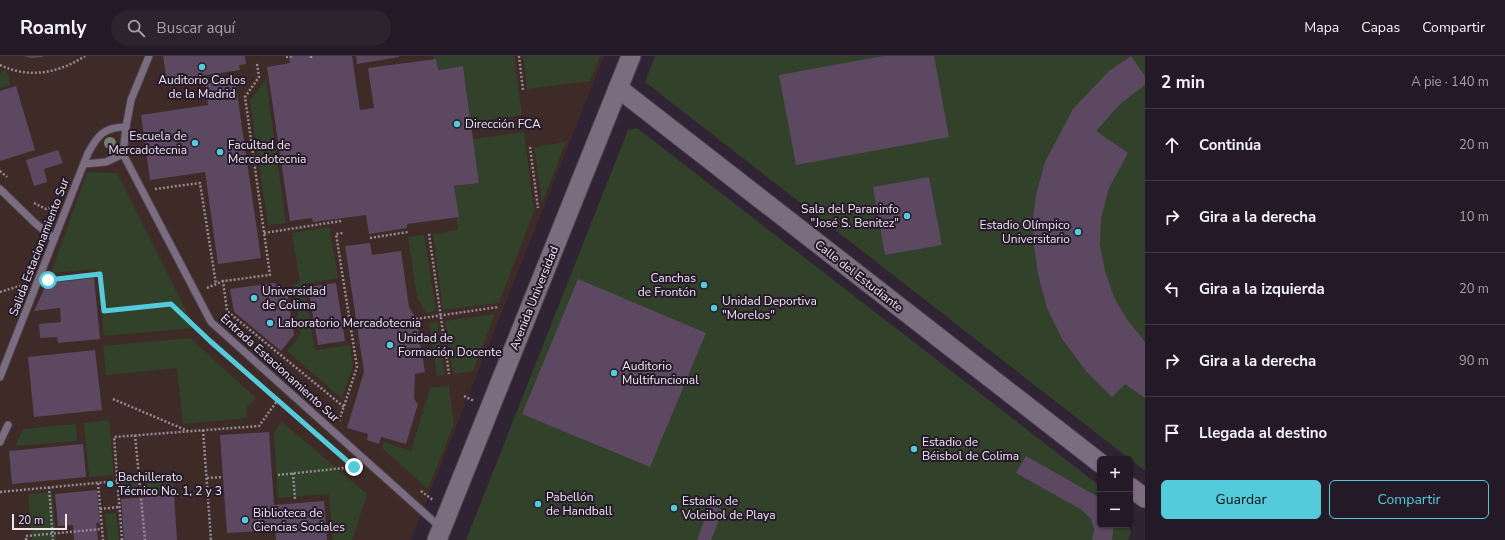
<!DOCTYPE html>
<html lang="es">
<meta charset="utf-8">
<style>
:root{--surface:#241a27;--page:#2c232f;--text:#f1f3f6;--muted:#a3a1a7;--line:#413844;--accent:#53cbdb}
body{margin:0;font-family:"Nunito Sans",sans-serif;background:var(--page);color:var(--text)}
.controls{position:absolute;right:12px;bottom:12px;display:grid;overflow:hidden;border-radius:6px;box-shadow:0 1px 3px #0004}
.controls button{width:36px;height:36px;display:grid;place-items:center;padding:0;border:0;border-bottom:1px solid var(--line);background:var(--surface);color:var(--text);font:20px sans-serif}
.scale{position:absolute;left:12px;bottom:10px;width:55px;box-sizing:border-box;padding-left:4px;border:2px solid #eee5f0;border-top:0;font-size:11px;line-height:14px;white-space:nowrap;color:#eee5f0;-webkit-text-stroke:3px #261a2a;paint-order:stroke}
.stop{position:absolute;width:12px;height:12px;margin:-9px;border:3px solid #53cbdb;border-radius:50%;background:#fff}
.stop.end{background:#53cbdb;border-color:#fff;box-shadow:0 1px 4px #0008}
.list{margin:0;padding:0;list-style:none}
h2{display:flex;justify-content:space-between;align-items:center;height:52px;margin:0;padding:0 16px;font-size:17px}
h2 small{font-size:13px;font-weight:400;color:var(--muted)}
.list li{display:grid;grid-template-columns:26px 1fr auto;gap:12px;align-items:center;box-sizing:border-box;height:72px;padding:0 16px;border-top:1px solid var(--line)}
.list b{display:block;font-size:15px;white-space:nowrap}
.list em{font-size:13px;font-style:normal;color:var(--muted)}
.actions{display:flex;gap:8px;padding:12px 16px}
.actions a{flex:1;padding:9px 0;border:1px solid var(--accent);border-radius:6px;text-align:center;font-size:14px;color:var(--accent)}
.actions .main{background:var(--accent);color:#111}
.icon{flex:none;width:22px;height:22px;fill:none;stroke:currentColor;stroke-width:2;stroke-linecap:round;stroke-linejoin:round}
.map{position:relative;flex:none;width:1145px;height:484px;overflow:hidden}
header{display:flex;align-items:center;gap:24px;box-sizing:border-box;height:56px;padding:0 20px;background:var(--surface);border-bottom:1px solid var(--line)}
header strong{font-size:19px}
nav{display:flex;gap:22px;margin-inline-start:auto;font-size:14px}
.search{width:280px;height:36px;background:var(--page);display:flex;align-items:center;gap:10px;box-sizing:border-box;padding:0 14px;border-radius:22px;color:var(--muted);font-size:15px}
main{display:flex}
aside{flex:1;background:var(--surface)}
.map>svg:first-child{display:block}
</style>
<header>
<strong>Roamly</strong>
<div class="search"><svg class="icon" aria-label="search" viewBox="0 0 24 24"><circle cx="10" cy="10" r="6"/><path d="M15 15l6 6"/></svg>Buscar aquí</div>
<nav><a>Mapa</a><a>Capas</a><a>Compartir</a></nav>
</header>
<main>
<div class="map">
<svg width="1145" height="484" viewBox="0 0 1145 484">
<rect width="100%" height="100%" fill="#302334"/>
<path fill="#3e2b27" d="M0,0H604L411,484H0Z"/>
<g fill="#31412a">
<path d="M433,0H514L522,59L471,66L463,10L435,14Z"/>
<path d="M523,0H600L590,25L527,33Z"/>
<path d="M655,0H1145V415L645,26Z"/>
<path d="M6,13L11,29L0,32V18Z"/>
<path d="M266,23L286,167L268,169L250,45Z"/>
<path d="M637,72L1100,430V469H1129L1131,477L1128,484H466L628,74Z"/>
<path d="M524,76L534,155L499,247L443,254L433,178L458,174L452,131L479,127L473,83Z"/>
<path d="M566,86L542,147L534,91Z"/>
<path d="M87,116L117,117L195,272L104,280L97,213L51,217Z"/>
<path d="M329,171L338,222L304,228L315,294L350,289L353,310L342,343L287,295L301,278L293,228L300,227L292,177Z"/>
<path d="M424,179L436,255L426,257L417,241L408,181Z"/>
<path d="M495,258L473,315L453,318L445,265Z"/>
<path d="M437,266L445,319L437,320L429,267Z"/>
<path d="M190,282L256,342L246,352L247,362L183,368L177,312L106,319L103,290Z"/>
<path d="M449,330L454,368L428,433L382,392L384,386L411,395L430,332Z"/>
<path d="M109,364L114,419L89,421L84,367Z"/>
<path d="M282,366L367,438L352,484H333L329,438L278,442L274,377Z"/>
<path d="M76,368L77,385L15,390L23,373Z"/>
<path d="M173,418L174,434L147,436L146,419Z"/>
<path d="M137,419L139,438L121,439L120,421Z"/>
<path d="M52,436L56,484H32L28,438Z"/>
<path d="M116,457L119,484H108L105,458Z"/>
</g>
<g fill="#5c4861">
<path d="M24,0H43V1L31,2Z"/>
<path d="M163,0H245L246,8L239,9L240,14L167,25Z"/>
<path d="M289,0H352L360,54L374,52L368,12L436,3L438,14L463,10L479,127L454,130L459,161L407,168V172L369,178L366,159L313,166L312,162L290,165L267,11L290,7Z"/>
<path d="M356,0H399V1L357,8Z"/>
<path d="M883,0H934L949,81L796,109L779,19Z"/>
<path d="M1131,0L1145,20V29L1121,47L1096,75L1128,97L1109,132L1101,162L1100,189L1105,215L1114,241L1126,262L1145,286V342L1125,328L1112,341L1086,315L1062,283L1047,252L1038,218L1034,189L1033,162L1036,139L1045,106L1073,53L1109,15Z"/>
<path d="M235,23L261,202L218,208L205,116L150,124L141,59L208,49L205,28Z"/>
<path d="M16,30L35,94L0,105V35Z"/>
<path d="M58,94L63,107L44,113L47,126L34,130L26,104Z"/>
<path d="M929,121L942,189L885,199L873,131Z"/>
<path d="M370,187L372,199L401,195L409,251L416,263L425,316L415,318L414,343L418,348L406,388L381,381L379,388L367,384L368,378L347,372L364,316L345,190Z"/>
<path d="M94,222L100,283L58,287L57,281L40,282L39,268L61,266L60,252L34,255L47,227Z"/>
<path d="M578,223L706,277L650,411L522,358Z"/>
<path d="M274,227L287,235L294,279L281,295L234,256L230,233Z"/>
<path d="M336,227L345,285L318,289L308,231Z"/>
<path d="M95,294L102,354L34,361L28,301Z"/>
<path d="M269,376L274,449L324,445L327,484H276L275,474L227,477L220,379Z"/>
<path d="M83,388L86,421L12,428L9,395Z"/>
<path d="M1026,400L1100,442V469H1114L1112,484H1092L1094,474L1091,463L1082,454L1016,417Z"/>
<path d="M97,434L100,467H96L98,484H74L73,469L58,470L55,438Z"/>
<path d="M174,439L177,484H124L121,443Z"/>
<path d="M710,449L723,454L711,484H697Z"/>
</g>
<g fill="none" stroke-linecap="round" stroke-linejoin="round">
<defs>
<g id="service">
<path d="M149,0L131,44L126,71L123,98L211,266L440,471"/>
<path d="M84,108L106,106L123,98"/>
<path d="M0,133L35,167L54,183"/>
<path d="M0,321L88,97C98,79 104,71 126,71"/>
<path d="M0,386L8,369"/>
</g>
<g id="tertiary">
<path d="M618,32L1100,407"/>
<path d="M1130,431L1145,442"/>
<path d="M437,484L631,0"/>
</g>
</defs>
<use href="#service" stroke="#4b404f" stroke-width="9"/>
<use href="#tertiary" stroke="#4b404f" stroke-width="21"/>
<g stroke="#958a97" stroke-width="2.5" stroke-dasharray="2 2" stroke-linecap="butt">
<path d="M311,0V4"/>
<path d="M519,0L523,34"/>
<path d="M286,1L294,0"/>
<path d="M257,8L259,21L245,41L270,219L223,225L227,255L344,351"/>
<path d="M0,9C29,23 59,17 85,0"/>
<path d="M530,91L538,152"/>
<path d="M0,115L7,121"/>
<path d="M155,133L200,127L216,228"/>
<path d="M34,147L46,153L52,151"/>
<path d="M264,177L341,165"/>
<path d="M429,178L449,318"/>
<path d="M370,182L408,176"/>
<path d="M51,223L100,218L104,255L171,248L210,285L277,345"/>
<path d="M207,232L223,225"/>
<path d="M0,236L23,229"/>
<path d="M416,263L498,251"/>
<path d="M464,340L474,345"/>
<path d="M113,343L188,375"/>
<path d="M339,365L357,311L336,178L343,177"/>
<path d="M203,374L211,484"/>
<path d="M135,379L145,484"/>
<path d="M293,417L295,443"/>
<path d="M278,419L353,411"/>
<path d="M207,422L223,421"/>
<path d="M98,427L103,484"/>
<path d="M49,431L53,484"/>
<path d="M421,435L433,444"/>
<path d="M0,436L117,425"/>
<path d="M100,453L119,451"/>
<path d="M26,484V480L102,473"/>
<path d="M122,484L114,381L259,370L277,345L292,358"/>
</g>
<use href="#service" stroke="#7c6c80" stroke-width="7"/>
<use href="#tertiary" stroke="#7c6c80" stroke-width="19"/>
</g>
<circle fill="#717f6c" cx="110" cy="87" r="6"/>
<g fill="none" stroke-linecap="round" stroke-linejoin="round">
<path stroke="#53cbdb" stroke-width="5" d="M48,224L100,218L104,255L171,248L210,285L354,411"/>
</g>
<g fill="#53cbdb" stroke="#261a2a" stroke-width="1.5">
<circle cx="202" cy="11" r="4"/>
<circle cx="457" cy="68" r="4"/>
<circle cx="195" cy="87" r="4"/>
<circle cx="220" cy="96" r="4"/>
<circle cx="907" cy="160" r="4"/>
<circle cx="1078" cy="176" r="4"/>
<circle cx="704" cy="229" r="4"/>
<circle cx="254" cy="242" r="4"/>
<circle cx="714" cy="252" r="4"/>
<circle cx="270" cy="267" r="4"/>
<circle cx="390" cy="289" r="4"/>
<circle cx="614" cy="317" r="4"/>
<circle cx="914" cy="393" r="4"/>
<circle cx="110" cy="428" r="4"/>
<circle cx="538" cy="448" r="4"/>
<circle cx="674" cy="452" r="4"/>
<circle cx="245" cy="464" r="4"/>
</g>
<g text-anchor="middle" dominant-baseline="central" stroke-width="4" stroke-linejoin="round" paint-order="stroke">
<g font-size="12" fill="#eee5f0" stroke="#261a2a" text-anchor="start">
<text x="202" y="24" text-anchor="middle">Auditorio Carlos<tspan x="202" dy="14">de la Madrid</tspan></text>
<text x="465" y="68">Dirección FCA</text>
<text x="187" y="80" text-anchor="end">Escuela de<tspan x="187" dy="14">Mercadotecnia</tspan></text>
<text x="228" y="89">Facultad de<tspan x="228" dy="14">Mercadotecnia</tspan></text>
<text x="899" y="153" text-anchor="end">Sala del Paraninfo<tspan x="899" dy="14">"José S. Benitez"</tspan></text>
<text x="1070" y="169" text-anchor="end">Estadio Olímpico<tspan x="1070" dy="14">Universitario</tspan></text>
<text x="696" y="222" text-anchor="end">Canchas<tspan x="696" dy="14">de Frontón</tspan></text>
<text x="262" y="235">Universidad<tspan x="262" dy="14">de Colima</tspan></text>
<text x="722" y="245">Unidad Deportiva<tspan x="722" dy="14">"Morelos"</tspan></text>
<text x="278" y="267">Laboratorio Mercadotecnia</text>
<text x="398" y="282">Unidad de<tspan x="398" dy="14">Formación Docente</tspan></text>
<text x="622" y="310">Auditorio<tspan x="622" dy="14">Multifuncional</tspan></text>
<text x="922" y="386">Estadio de<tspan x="922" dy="14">Béisbol de Colima</tspan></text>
<text x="118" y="421">Bachillerato<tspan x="118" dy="14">Técnico No. 1, 2 y 3</tspan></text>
<text x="546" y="441">Pabellón<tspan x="546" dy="14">de Handball</tspan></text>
<text x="682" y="445">Estadio de<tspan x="682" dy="14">Voleibol de Playa</tspan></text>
<text x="253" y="457">Biblioteca de<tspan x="253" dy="14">Ciencias Sociales</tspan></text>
</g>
<g font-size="12" fill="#eee5f0" stroke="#261a2a">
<text transform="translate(39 191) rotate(-69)">Salida Estacionamiento Sur</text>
<text transform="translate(859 220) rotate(38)">Calle del Estudiante</text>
<text transform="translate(534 242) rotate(-68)">Avenida Universidad</text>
<text transform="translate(280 312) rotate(42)">Entrada Estacionamiento Sur</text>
</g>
</g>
</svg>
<div class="controls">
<button>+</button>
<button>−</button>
</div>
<div class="scale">20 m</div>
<div class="stop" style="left:48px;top:224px"></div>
<div class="stop end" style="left:354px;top:411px"></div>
</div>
<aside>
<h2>2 min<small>A pie · 140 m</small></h2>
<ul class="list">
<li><svg class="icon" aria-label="ahead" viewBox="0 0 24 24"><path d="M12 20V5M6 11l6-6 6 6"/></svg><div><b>Continúa</b></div><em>20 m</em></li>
<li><svg class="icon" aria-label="right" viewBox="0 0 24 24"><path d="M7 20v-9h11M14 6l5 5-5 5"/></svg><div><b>Gira a la derecha</b></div><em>10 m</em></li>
<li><svg class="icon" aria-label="left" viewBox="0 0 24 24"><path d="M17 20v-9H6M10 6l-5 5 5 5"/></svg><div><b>Gira a la izquierda</b></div><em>20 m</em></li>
<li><svg class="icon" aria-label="right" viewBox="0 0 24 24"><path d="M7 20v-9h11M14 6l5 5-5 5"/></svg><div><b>Gira a la derecha</b></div><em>90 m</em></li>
<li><svg class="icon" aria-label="arrive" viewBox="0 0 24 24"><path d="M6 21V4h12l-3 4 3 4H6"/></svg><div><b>Llegada al destino</b></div></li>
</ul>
<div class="actions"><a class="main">Guardar</a><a>Compartir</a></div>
</aside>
</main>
